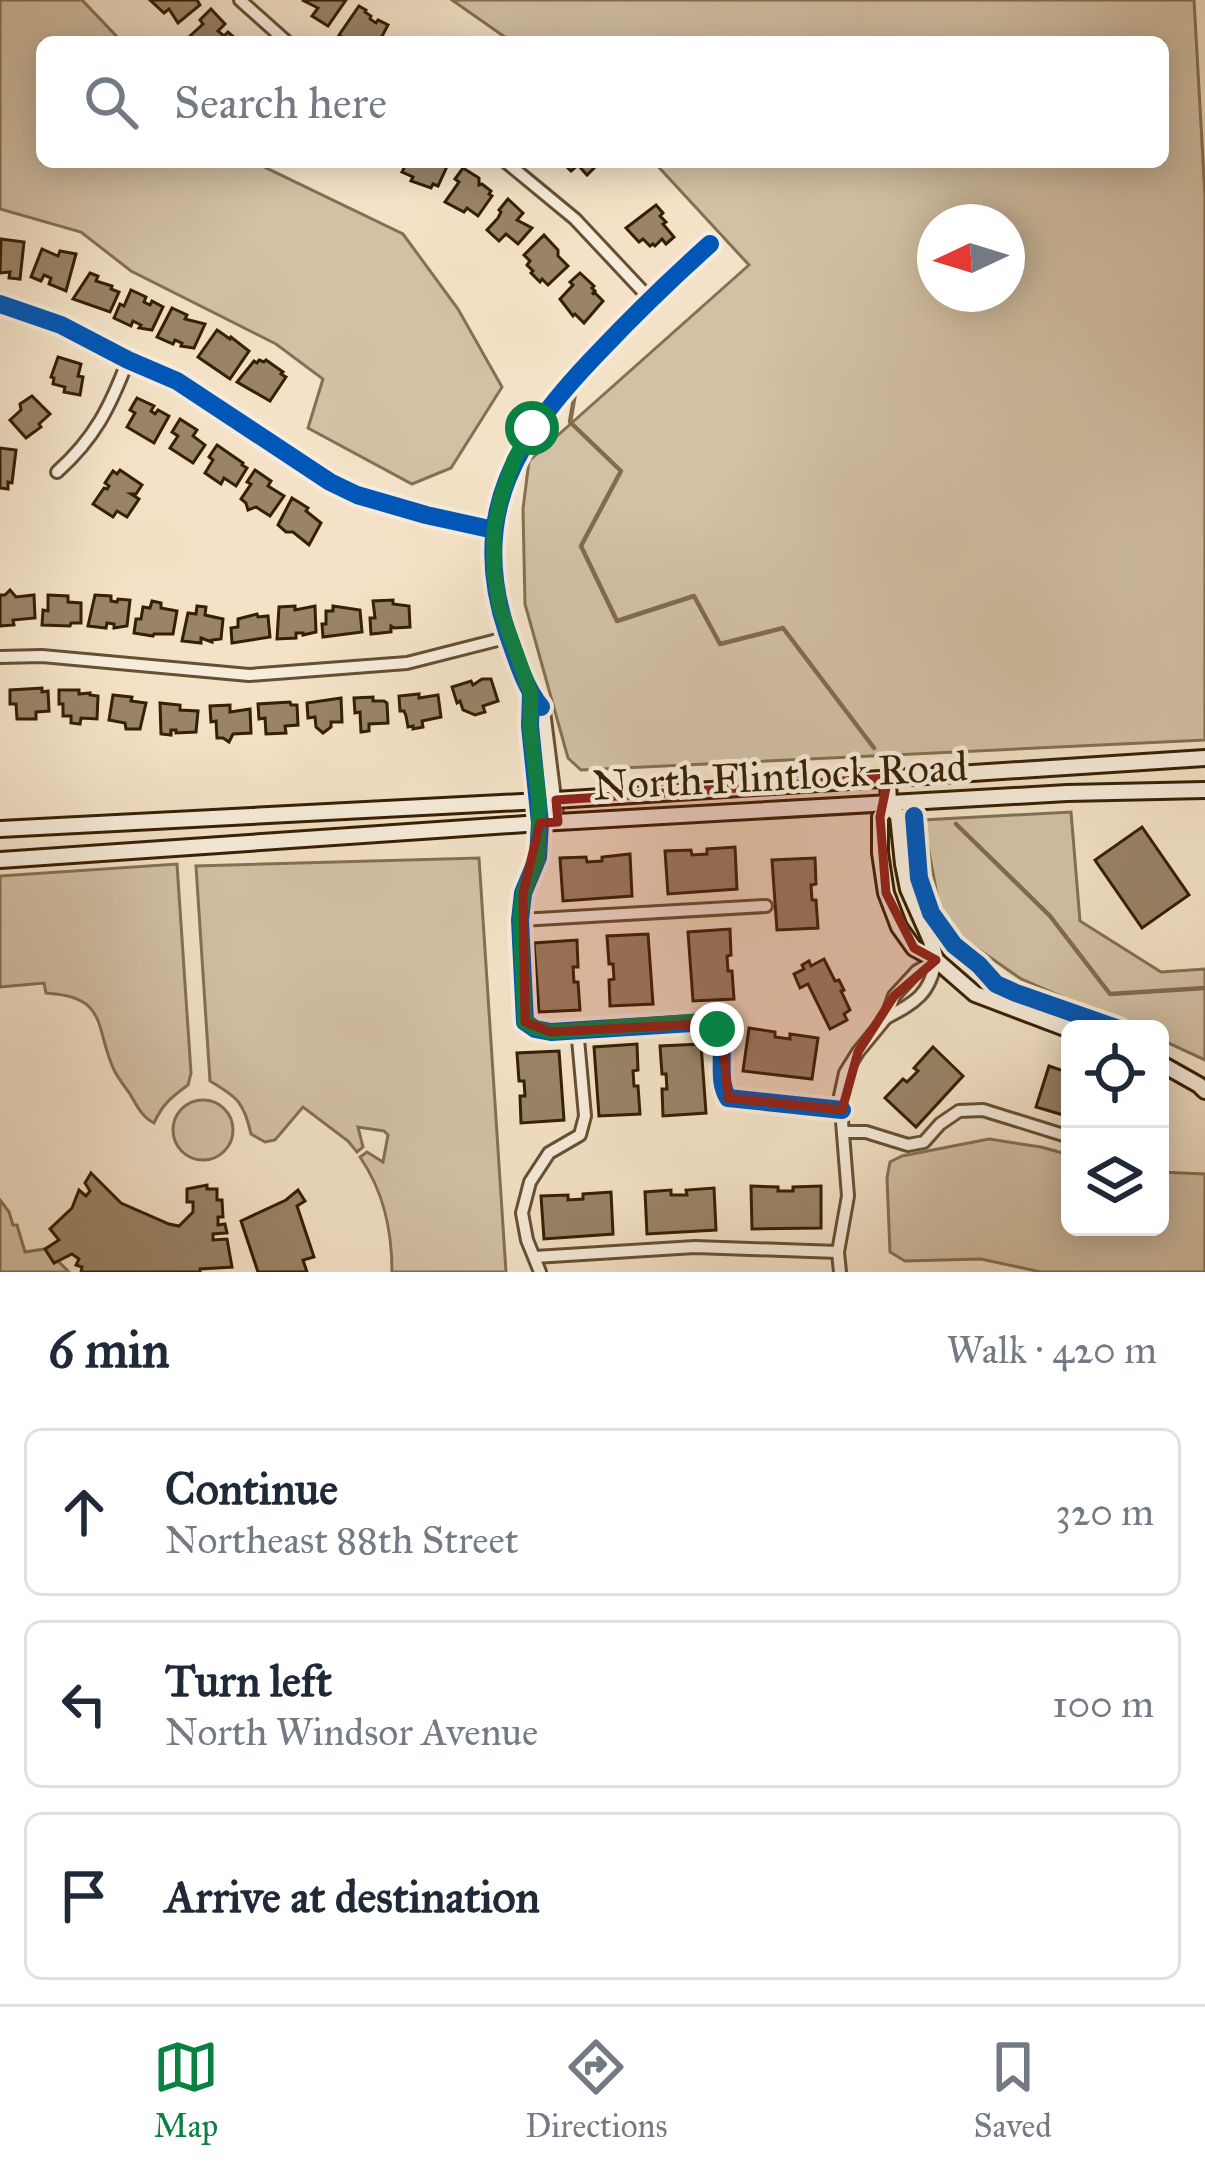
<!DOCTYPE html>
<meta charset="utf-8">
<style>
:root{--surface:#fff;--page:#f2f2f3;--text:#1f2937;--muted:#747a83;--line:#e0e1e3;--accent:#0b8043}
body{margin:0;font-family:"IM FELL Great Primer",serif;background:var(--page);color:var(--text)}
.controls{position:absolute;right:36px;bottom:36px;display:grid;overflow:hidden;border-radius:18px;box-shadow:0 6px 30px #0003}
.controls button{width:108px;height:108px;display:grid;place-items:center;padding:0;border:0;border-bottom:3px solid var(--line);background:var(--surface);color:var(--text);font:60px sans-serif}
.compass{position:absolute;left:917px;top:204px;width:108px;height:108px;border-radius:50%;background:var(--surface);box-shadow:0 6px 30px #0003;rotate:266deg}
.stop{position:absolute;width:36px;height:36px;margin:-27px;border:9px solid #0b8043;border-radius:50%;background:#fff}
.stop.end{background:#0b8043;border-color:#fff;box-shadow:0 3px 12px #0008}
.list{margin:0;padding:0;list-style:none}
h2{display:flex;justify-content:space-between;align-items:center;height:156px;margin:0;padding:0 48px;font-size:51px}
h2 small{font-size:39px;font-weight:400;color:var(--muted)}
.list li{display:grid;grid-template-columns:78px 1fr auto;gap:36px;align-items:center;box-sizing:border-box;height:168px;margin:0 24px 24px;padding:0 24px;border:3px solid var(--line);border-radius:18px}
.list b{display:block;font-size:45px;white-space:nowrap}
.list p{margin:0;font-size:39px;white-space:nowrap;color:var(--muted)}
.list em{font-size:39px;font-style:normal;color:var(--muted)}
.icon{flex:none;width:66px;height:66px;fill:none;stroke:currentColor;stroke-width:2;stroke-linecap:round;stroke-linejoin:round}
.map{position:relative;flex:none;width:1205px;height:1272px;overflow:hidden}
.search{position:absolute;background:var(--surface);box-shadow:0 6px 30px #0003;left:36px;right:36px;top:36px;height:132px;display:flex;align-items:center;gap:30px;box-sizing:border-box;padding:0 42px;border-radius:18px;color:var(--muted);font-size:45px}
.sheet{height:732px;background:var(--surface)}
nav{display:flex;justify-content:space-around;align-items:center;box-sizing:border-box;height:168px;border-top:3px solid var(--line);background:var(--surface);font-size:33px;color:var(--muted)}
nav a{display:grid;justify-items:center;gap:6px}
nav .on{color:var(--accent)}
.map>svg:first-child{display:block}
</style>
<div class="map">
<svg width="1205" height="1272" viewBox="0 0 1205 1272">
<rect width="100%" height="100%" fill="#f3e2c7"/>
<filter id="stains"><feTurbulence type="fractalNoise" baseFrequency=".00167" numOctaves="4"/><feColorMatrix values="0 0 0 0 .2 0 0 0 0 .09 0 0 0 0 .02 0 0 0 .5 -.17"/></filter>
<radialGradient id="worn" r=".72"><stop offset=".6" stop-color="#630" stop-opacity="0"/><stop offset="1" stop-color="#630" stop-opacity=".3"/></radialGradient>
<g fill="#d3c1a5" stroke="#857052" stroke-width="3" fill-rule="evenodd">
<path d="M0,0H82L122,42H42V162H254L403,234L458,309L502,387L451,468L412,484L308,428L323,379L276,344L131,271L81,232L0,209Z"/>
<path d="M452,0H1194L1205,196V740L581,770L568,758L525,604L523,509L529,461L749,265L654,162H1163V42H512ZM935,222H1007V294H935Z"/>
<path d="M1071,812L1080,921L1161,972L1205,969V1060L1160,1039V1029H1136L1021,979L955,933L939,905L923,820Z"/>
<path d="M479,858L506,1272H392C392,1230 384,1192 360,1157L367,1152L383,1162L388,1135L384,1131L358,1127L363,1147L357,1152L348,1141L303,1107L275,1140L265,1142L251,1134C244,1102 237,1097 210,1081L196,866Z"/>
<path d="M177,864L191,1073L188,1085C172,1097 163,1103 154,1123C142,1117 137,1106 130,1094C125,1087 118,1078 114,1070C94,1026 109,997 46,993L44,983L0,987V876Z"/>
<circle cx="203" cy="1130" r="30"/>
<path d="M989,1139L1041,1147L1070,1155V1227H1160V1172L1205,1174V1272H1041L981,1259L905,1261L890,1252L887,1178L890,1162L902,1156Z"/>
<path d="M0,1200L9,1212L13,1225H17L25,1252L45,1249L54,1263L58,1261L69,1272H0Z"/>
</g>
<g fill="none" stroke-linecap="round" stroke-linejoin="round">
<g stroke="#816c4f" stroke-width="4.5">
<path d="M575,393L570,422L621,471L581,546L617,621L694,596L720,644L783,628L874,748"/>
<path d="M956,824L1050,916L1110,994L1205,988"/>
</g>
</g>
<g fill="#998467" stroke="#371f00" stroke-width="3">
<path d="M150,0H197L200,5L178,23L169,9L164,13Z"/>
<path d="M302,0H346L328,26L312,16L318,8Z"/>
<path d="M359,6L366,10L365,12L371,16L370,19L376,23L378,20L388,25L379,42H350L339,35Z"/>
<path d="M211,9L225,24L218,31L224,36L228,32L236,39L233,42H196L190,36L203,24L200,20Z"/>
<path d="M407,162H449L438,186L433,184L431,188L411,181L413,177L402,172Z"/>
<path d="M562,162H600L587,175L578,165L571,171Z"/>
<path d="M463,168L479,178V185L482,184L491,191L489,194L492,196L478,216L467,208L464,212L445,202L459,182L455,179Z"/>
<path d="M508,199L523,213L517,220L532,228L518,244L506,234L499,241L487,230L498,218L501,212L499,210Z"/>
<path d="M656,205L663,213L660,216L666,222L663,224L674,237L666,244L662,239L655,246L653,244L650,246L643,239L639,242L626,228Z"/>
<path d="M544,235L558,250V256L568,266L548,285L542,279L540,282L531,273L533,271L527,265L530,261L524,255Z"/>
<path d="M1,239L24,242L20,279L9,278L10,272L0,273Z"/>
<path d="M42,249L58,256L60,251L76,254L66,291L49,284L51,278L44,275L41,281L31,277Z"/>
<path d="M90,273L98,276L96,281L112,286L111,289L119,292L110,312L73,299Z"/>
<path d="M580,273L594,286L592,288L595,291L592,294L595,293L603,301L584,323L575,314L573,316L560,299L573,285L570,282Z"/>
<path d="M131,290L146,297L144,302L150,305L152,301L163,307L152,330L139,328L141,325L133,321L131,326L114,318L120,304L124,306Z"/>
<path d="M172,308L187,315L185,319L205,324L194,348L181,346L182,343L175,340L173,344L157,337Z"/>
<path d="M217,330L230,339L231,337L249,351L230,379L198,357Z"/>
<path d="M58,357L81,364L78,376L83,377L80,395L64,392L65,387L53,384L54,378L51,377Z"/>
<path d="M259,360L264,362L266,360L283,372L281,374L286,377L270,401L237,382L254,361L257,363Z"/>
<path d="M32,396L50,414L39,424L41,427L26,438L10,420L21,410L20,404Z"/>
<path d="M137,398L154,406L151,411L155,414L158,410L169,416L154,443L127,427L135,413L130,410Z"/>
<path d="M180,419L197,430L193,436L205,445L193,463L170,448L178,436L172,432Z"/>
<path d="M217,445L243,463L242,465L247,468L236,486L224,478L221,484L205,473L213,460L209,457Z"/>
<path d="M0,448L16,450L12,483L8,482V489L0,488Z"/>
<path d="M120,470L142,485L136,494H131L139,499L127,517L117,511L113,517L93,504L104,488L107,489L109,486L105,483L113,471L117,474Z"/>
<path d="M255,470L271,481L268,486L284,496L270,516L256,507L248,510L246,503L241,499L251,484L247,482Z"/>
<path d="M292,498L308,508L306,511L321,523L309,545L293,532H286L278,525Z"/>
<path d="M10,590L16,597L34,595L35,618L13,620L14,625L0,626V595H5Z"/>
<path d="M48,595L68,596V602L81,603V623H71L70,626L42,625L43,610L48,611Z"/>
<path d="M95,595L111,596V601L117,602L118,599L130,600L127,626L114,628V624L107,623L106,628L88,626Z"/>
<path d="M393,600V604L409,606L410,627L394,628L391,626V632L371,634L370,618H375L373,601Z"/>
<path d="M152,601L161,603V608L177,611L173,634H154L153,636L134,633L136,619H141L143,607L150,608Z"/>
<path d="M197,606L206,607L205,615L223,619L221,639L212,640V642L201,638V643L182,641L188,613L196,614Z"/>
<path d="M295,606V610L315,606L316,632L303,635V633H296V638L277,639L279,607Z"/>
<path d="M333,606L360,610L362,632L323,637L322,624H326V611H333Z"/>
<path d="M257,614L258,617L268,616L270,637L232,643L231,628L238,627V619Z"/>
<path d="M482,679H491L498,701L483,706L485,712L475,715L463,710L460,701L457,703L452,687L471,681L473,685Z"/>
<path d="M42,688V692L48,691L49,711L36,712V719H17L16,704H10V690Z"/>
<path d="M59,690H79V694L90,693V695L98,696L97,719L81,718L80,724L71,723V716H63V704H59Z"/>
<path d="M419,694V698L438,695L441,717L422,721L423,727L413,729V726L408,727L406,716L404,711H400L399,696Z"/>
<path d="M113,695L132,697L131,701L146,703L140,729H126L125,723L109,720Z"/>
<path d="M373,697V701H384L387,703L388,723L369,724V731L361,732L360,712L355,713L354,698Z"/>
<path d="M341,698L342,722H331V727L323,733L316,727L315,717L308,718L307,703Z"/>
<path d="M290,702L291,705H297L298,725L285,726L286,733L266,734L265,718L259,719L258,704Z"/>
<path d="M160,703L180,705V710L198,711L196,732L176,733V730H171V735L161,734Z"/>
<path d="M230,705V712L250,709L251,733L233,734L229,742L223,738H217L216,721L211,722L210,706Z"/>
<path d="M1142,827L1189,895L1142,928L1095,860Z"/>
<path d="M735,847L737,889L668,894L665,851L691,850L692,855L707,854V849Z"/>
<path d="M630,854L632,896L563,901L560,858L586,857L587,862L602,861V857Z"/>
<path d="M815,858L816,884L811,885L812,900H816L818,928L777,930L772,860Z"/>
<path d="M730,929L731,955L727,956L728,971H732L734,999L693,1001L688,932Z"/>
<path d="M648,934L653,1004L610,1006L609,980L614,979L613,964H609L607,936Z"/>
<path d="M577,940L578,967H573L574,982H578L580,1010L539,1012L534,943Z"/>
<path d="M824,959L835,981L839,980L844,990L841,991L850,1010L844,1014L847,1020L830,1029L808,984L800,988L794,974L804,969L802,965L809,961L811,966Z"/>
<path d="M749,1028L775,1032V1037L790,1039V1034L818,1038L812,1079L743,1071Z"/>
<path d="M637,1044L638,1070L633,1071L634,1086H638L640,1114L599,1116L594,1047Z"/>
<path d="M701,1044L706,1113L663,1116L662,1089H667L666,1074H662L660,1046Z"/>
<path d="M933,1047L963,1076L916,1127L885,1098L903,1079L907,1082L918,1071L914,1068Z"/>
<path d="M559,1051L564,1120L521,1123L520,1096H525L524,1081H519L517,1053Z"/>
<path d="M1049,1066L1070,1073V1117L1036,1107Z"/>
<path d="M91,1173L121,1203L169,1224L179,1226L193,1212V1202H187V1189L207,1185V1189H217V1200H222L223,1217H218V1225L225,1224L227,1233L213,1234V1240L227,1239L232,1267L200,1269V1272H81L82,1267L76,1265L79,1259L72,1254L54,1263L45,1249L59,1240L50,1229L72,1208L79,1190L86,1196L90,1191L85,1183Z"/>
<path d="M751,1186L778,1187V1191H793V1187L821,1186V1228L752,1229Z"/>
<path d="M714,1188L716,1230L647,1234L645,1192L671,1190V1195H687L686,1190Z"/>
<path d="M298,1190L305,1201L297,1206L314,1257L303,1260L307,1272H258L241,1221L286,1200Z"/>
<path d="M611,1192L613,1234L544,1239L541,1196L568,1195V1200L583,1199V1194Z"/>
</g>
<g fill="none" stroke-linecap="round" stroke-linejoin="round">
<defs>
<g id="street">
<path d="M240,0L287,42"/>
<path d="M506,162L575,219L650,299"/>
<path d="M0,304L61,325L128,360L177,381L330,482L357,495L426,515L494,530"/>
<path d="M57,472C95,438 110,407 128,360"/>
<path d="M0,657L42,656L249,675L407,663L509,637"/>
<path d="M531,695L530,726L540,823L538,857L523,893L520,920L525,1022L535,1029L551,1032L708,1022C733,1040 713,1074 728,1098L842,1110"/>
<path d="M558,822L544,711L531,695L499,608L494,571V530L501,497L514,460L532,428L557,396L650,299L710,244"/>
<path d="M520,920L766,906"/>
<path d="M886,1018C916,1002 930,994 936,960"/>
<path d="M844,1132H866L908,1145L924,1142L940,1124L959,1111L983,1110L1070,1137"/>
<path d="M535,1257L695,1247L838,1252"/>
<path d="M540,1272L527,1240L522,1213L530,1182L549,1153L580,1135L585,1116L577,1028"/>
<path d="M840,1272L838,1252L848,1196L840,1096L845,1073L858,1052L886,1018L894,996L917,971L936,960"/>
</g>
<g id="secondary">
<path d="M888,778L889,805L898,816L903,864L908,889L931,941L936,960"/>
<path d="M889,805L880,817V853L886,893L899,927L914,948L936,960L975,994L1070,1030"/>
<path d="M0,829L540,801L1205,758"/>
<path d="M0,860L540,823L1067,793L1205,790"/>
<path d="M1160,1063L1199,1085L1205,1091"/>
</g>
</defs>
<use href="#street" stroke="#665032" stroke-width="16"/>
<use href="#secondary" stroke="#371f00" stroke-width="20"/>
<use href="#street" stroke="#f7ecdb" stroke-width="10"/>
<use href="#secondary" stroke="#f7ecdb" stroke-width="14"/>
<defs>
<g id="cycleway">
<path d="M0,304L61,325L128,360L177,381L330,482L357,495L426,515L494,530"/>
<path d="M531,695L530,726L540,823L538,857L523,893L520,920L525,1022L535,1029L551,1032L708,1022C733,1040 713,1074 728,1098L842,1110"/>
<path d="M541,707C524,686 516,657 507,632C467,513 518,436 598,353C634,315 671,279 710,244"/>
<path d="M914,816L919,878L931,913L954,945L979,965L996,984L1016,993L1119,1029"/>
</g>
</defs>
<use href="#cycleway" stroke="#f7ecdb" stroke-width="26"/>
<use href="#cycleway" stroke="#0057b8" stroke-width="18"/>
</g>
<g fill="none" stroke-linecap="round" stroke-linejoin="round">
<path stroke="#0b8043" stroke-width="15" d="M532,428L514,460L501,497L494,530V571L500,608L531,694L530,726L539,801L538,857L523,893L520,920L525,1022L535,1028L551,1032L696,1021L708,1022L717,1029"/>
</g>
<path fill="#8f2418" fill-opacity="0.2" stroke="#8f2418" stroke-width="9" stroke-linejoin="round" d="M888,778L880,817L886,893L914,948L936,960L894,996L858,1052L842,1110L728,1098L721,1023L551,1032L525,1022L523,893L540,823L558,822L556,800Z"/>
<g text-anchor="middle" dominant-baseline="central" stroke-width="9" stroke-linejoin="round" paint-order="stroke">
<g font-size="42" fill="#371f00" stroke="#f7ecdb">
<text transform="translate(780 776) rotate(-3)">North Flintlock Road</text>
</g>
</g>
<rect width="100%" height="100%" filter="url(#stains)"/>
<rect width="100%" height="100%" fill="url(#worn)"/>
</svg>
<div class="controls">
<button><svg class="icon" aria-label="locate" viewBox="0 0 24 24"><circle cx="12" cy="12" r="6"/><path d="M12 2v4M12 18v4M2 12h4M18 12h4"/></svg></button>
<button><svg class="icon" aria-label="layers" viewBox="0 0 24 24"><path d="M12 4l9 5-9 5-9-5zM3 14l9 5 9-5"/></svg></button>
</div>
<svg class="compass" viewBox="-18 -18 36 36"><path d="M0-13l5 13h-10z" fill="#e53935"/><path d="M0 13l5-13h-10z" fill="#747a83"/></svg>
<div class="stop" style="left:532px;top:428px"></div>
<div class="stop end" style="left:717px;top:1029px"></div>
<div class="search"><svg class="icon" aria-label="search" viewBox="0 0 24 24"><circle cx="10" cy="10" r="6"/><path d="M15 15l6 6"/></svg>Search here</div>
</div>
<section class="sheet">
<h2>6 min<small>Walk · 420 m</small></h2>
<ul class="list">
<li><svg class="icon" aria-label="ahead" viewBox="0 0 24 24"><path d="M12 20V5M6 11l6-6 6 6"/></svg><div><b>Continue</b><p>Northeast 88th Street</p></div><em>320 m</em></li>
<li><svg class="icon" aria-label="left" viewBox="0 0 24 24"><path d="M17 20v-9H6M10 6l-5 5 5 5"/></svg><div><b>Turn left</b><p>North Windsor Avenue</p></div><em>100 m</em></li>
<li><svg class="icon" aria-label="arrive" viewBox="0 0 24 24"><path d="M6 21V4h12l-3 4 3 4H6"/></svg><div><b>Arrive at destination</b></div></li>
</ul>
</section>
<nav>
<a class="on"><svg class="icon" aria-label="map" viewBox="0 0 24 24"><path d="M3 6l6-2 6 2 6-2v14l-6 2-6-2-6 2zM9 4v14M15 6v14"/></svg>Map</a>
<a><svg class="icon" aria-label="directions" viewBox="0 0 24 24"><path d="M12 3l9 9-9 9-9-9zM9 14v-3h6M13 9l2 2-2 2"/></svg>Directions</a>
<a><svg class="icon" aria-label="saved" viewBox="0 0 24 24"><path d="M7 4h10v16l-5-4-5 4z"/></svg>Saved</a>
</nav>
